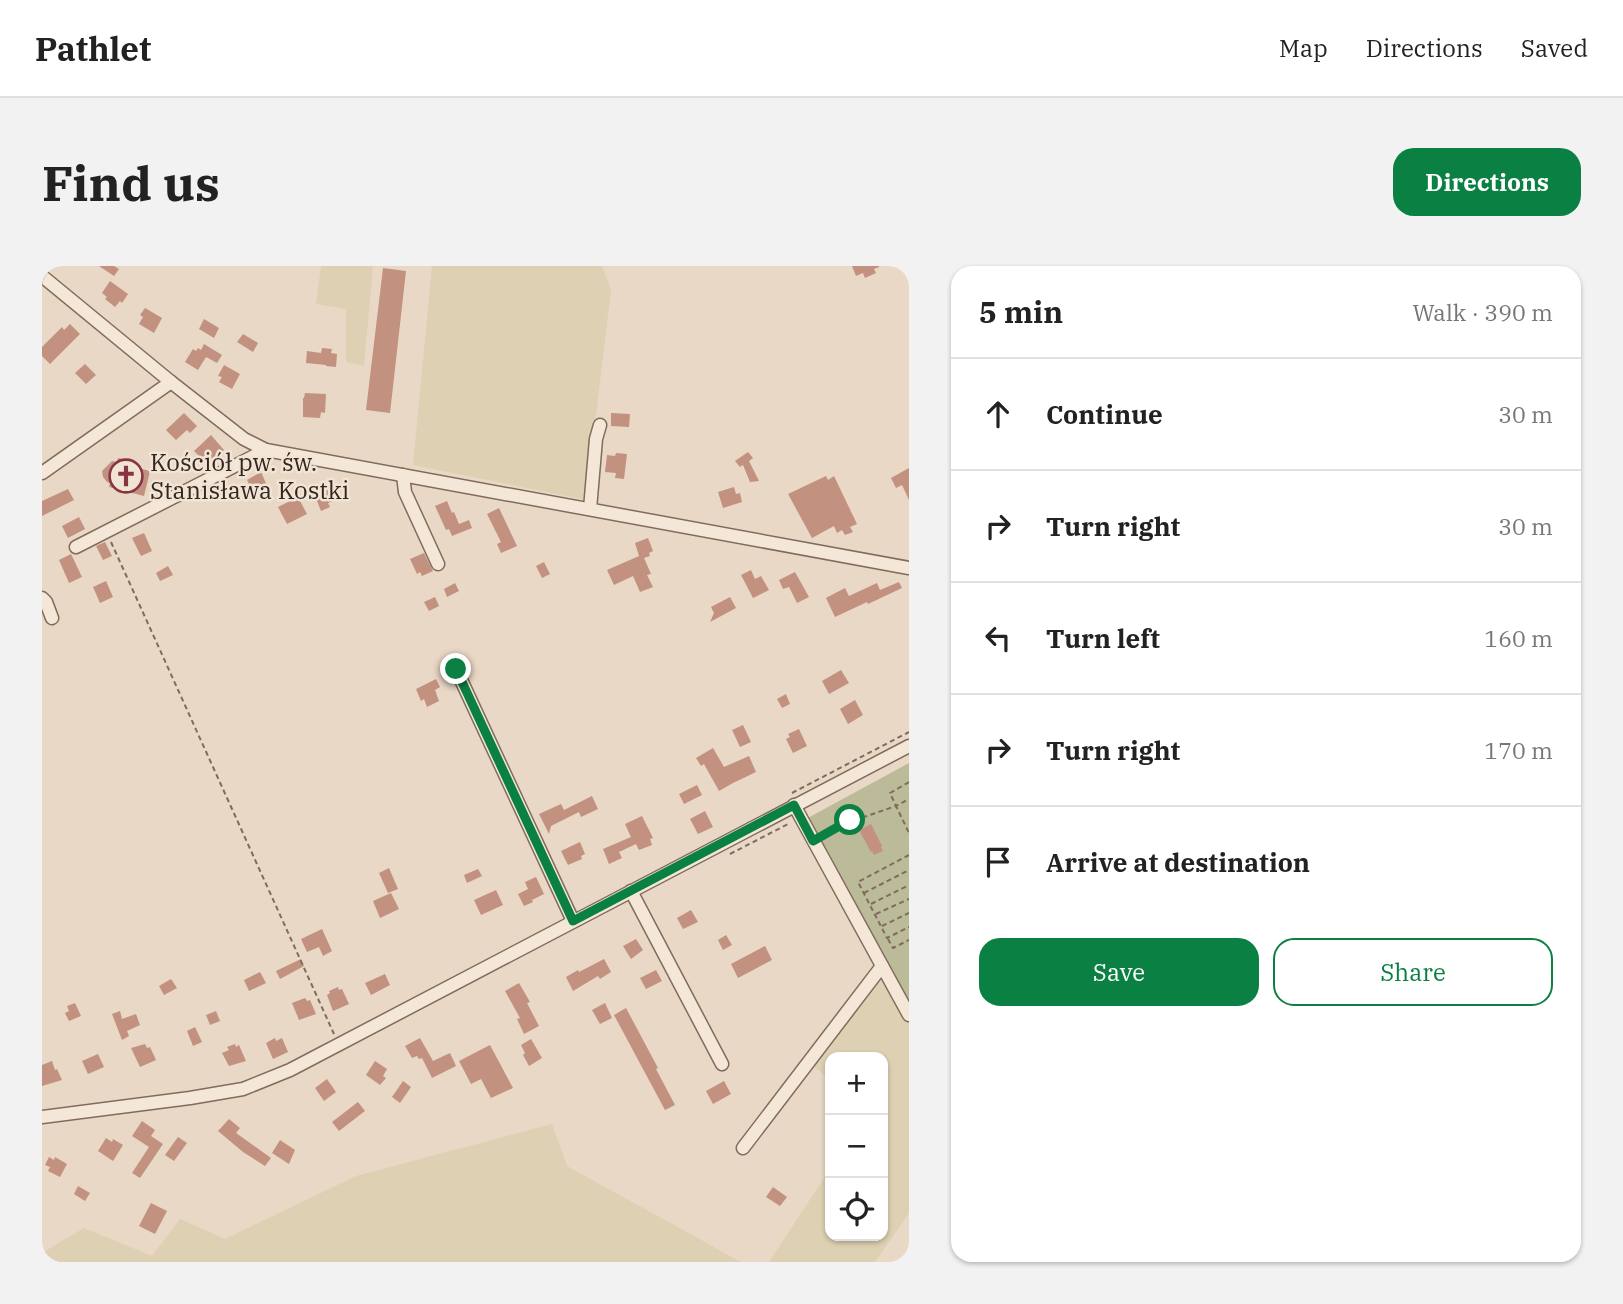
<!DOCTYPE html>
<meta charset="utf-8">
<style>
:root{--surface:#fff;--page:#f2f2f2;--text:#222;--muted:#767676;--line:#e0e0e0;--accent:#0b8043}
body{margin:0;font-family:"IBM Plex Serif",serif;background:var(--page);color:var(--text)}
.controls{position:absolute;right:21px;bottom:21px;display:grid;overflow:hidden;border-radius:14px;box-shadow:0 2px 5px #0004}
.controls button{width:63px;height:63px;display:grid;place-items:center;padding:0;border:0;border-bottom:2px solid var(--line);background:var(--surface);color:var(--text);font:35px sans-serif}
.stop{position:absolute;width:21px;height:21px;margin:-16px;border:5px solid #0b8043;border-radius:50%;background:#fff}
.stop.end{background:#0b8043;border-color:#fff;box-shadow:0 2px 7px #0008}
.list{margin:0;padding:0;list-style:none}
h2{display:flex;justify-content:space-between;align-items:center;height:91px;margin:0;padding:0 28px;font-size:30px}
h2 small{font-size:23px;font-weight:400;color:var(--muted)}
.list li{display:grid;grid-template-columns:46px 1fr auto;gap:21px;align-items:center;box-sizing:border-box;height:112px;padding:0 28px;border-top:2px solid var(--line)}
.list b{display:block;font-size:26px;white-space:nowrap}
.list em{font-size:23px;font-style:normal;color:var(--muted)}
.actions{display:flex;gap:14px;padding:21px 28px}
.actions a{flex:1;padding:16px 0;border:2px solid var(--accent);border-radius:21px;text-align:center;font-size:24px;color:var(--accent)}
.actions .main{background:var(--accent);color:#fff}
.icon{flex:none;width:38px;height:38px;fill:none;stroke:currentColor;stroke-width:2;stroke-linecap:round;stroke-linejoin:round}
.map{position:relative;flex:none;width:867px;height:996px;overflow:hidden;border-radius:21px}
header{display:flex;align-items:center;gap:42px;box-sizing:border-box;height:98px;padding:0 35px;background:var(--surface);border-bottom:2px solid var(--line)}
header strong{font-size:33px}
nav{display:flex;gap:38px;margin-inline-start:auto;font-size:24px}
.intro{display:flex;align-items:center;justify-content:space-between;box-sizing:border-box;height:168px;padding:0 42px}
h1{margin:0;font-size:49px}
.button{padding:18px 32px;border-radius:21px;background:var(--accent);color:#fff;font-size:24px;font-weight:700}
main{display:flex;gap:42px;padding:0 42px}
aside{flex:1;background:var(--surface);border-radius:21px;box-shadow:0 2px 5px #0004}
.map>svg:first-child{display:block}
</style>
<header>
<strong>Pathlet</strong>
<nav><a>Map</a><a>Directions</a><a>Saved</a></nav>
</header>
<div class="intro"><h1>Find us</h1><a class="button">Directions</a></div>
<main>
<div class="map">
<svg width="867" height="996" viewBox="0 0 867 996">
<rect width="100%" height="100%" fill="#e9d8c5"/>
<g fill="#ddd0b3">
<path d="M279,0H331L322,100L304,96V43L274,38Z"/>
<path d="M390,0H560L569,23L544,234L371,199Z"/>
<path d="M840,707L867,757V947L833,996H727L788,903V970H841V791H788V813L771,800Z"/>
<path d="M510,858L525,900L699,996H0V987L42,962L110,990L138,953L183,973L314,910Z"/>
</g>
<path fill="#bbba99" d="M867,497V739L764,553Z"/>
<g fill="#c2917f">
<path d="M57,0H72L77,3L72,10Z"/>
<path d="M810,0H837V1L832,3L834,7L823,12L821,7L814,10Z"/>
<path d="M341,2L364,5L348,147L324,144Z"/>
<path d="M68,15L86,28L80,37L78,35L73,41L63,33L65,31L60,27Z"/>
<path d="M103,42L120,52L112,67L97,58L101,51L98,49Z"/>
<path d="M162,53L177,62L172,72L157,63Z"/>
<path d="M28,58L38,68L8,98L0,90V81L20,61L22,64Z"/>
<path d="M201,68L216,77L211,86L195,76Z"/>
<path d="M162,78L180,89L175,97L164,91L156,104L143,96L151,83L154,85L156,82L159,84Z"/>
<path d="M280,82L290,83L289,87L295,88L294,101L284,100V99L264,97L265,85L279,87Z"/>
<path d="M43,98L54,109L44,118L33,107Z"/>
<path d="M182,99L198,108L190,123L177,116L180,111L176,110Z"/>
<path d="M263,127L284,128L283,147L279,146L278,152L261,151V132H262Z"/>
<path d="M142,147L155,160L148,167L145,164L134,174L124,164Z"/>
<path d="M569,147L588,148L587,161L569,160Z"/>
<path d="M169,169L182,184L166,199L152,185Z"/>
<path d="M706,186L711,192L707,195L717,215L708,216L701,199L698,201L693,195Z"/>
<path d="M574,187L585,188L582,213L573,212L574,207L563,206L565,189L573,190Z"/>
<path d="M76,192L85,194L84,199L108,205L102,230L67,221L68,217L65,216L61,211L60,205L70,195L75,196Z"/>
<path d="M867,202V234L860,219L854,222L849,212Z"/>
<path d="M219,206L226,222L208,228L204,220L207,218L205,214Z"/>
<path d="M784,210L786,214L792,210L815,258L808,261L811,266L803,269L800,264L795,267L792,260L770,272L746,228Z"/>
<path d="M291,221L297,233L286,237L288,241L279,245L273,230Z"/>
<path d="M692,221L694,228L698,227L700,236L681,242L676,226Z"/>
<path d="M26,223L32,234L0,250V235Z"/>
<path d="M256,231L265,248L245,258L236,241Z"/>
<path d="M405,235L410,247L412,246L417,258L427,254L430,262L410,270L407,263L404,264L393,240Z"/>
<path d="M457,242L475,280L459,287L455,278L459,276L445,248Z"/>
<path d="M37,251L43,263L26,272L20,260Z"/>
<path d="M102,267L110,285L99,290L90,272Z"/>
<path d="M606,272L611,285L607,287L608,290L602,292L609,308L605,309L611,321L598,326L591,310L572,319L565,304L597,290L593,277Z"/>
<path d="M63,276L70,290L61,294L54,280Z"/>
<path d="M382,287L391,305L380,310L378,306L375,308L368,293Z"/>
<path d="M29,288L40,311L27,317L17,294Z"/>
<path d="M502,296L508,308L500,312L494,300Z"/>
<path d="M126,300L131,309L118,315L114,307Z"/>
<path d="M709,304L713,313L719,310L727,324L711,332L699,309Z"/>
<path d="M753,306L767,331L755,337L747,321L741,323L737,314Z"/>
<path d="M64,315L71,331L58,337L51,321Z"/>
<path d="M857,316L860,322L826,338L825,336L793,351L784,332L803,322L807,330L835,317L838,324Z"/>
<path d="M413,317L417,325L405,331L402,323Z"/>
<path d="M393,331L397,340L387,345L382,336Z"/>
<path d="M688,331L694,342L668,356L672,347L669,341Z"/>
<path d="M799,404L807,417L787,428L780,415Z"/>
<path d="M394,413L398,421L393,424L397,435L385,441L382,433L379,435L374,423Z"/>
<path d="M744,428L748,438L740,442L735,433Z"/>
<path d="M813,434L821,449L806,458L798,443Z"/>
<path d="M701,459L709,476L698,481L690,464Z"/>
<path d="M757,463L765,480L751,487L744,473L748,471L746,468Z"/>
<path d="M671,482L682,501L707,490L714,506L691,517L677,525L662,498L659,500L654,492Z"/>
<path d="M655,519L660,529L642,538L637,528Z"/>
<path d="M550,530L556,543L539,551L537,546L509,560L507,568L497,548L519,538L522,544Z"/>
<path d="M663,545L671,561L656,568L648,553Z"/>
<path d="M600,550L611,572L608,573L610,579L597,584L594,578L577,586L580,592L567,598L561,583L589,571L583,558Z"/>
<path d="M829,558L840,580L839,581L841,585L832,589L830,585L829,586L817,564Z"/>
<path d="M538,576L543,588L539,590L540,593L526,599L519,585Z"/>
<path d="M347,602L356,623L346,627L337,607Z"/>
<path d="M436,603L440,610L425,617L422,609Z"/>
<path d="M494,611L502,628L490,634L491,636L482,640L476,628L486,623L483,616Z"/>
<path d="M454,624L461,639L439,649L432,634Z"/>
<path d="M349,627L357,643L338,652L331,635Z"/>
<path d="M649,644L656,656L641,663L635,652Z"/>
<path d="M280,663L290,685L281,690L277,681L265,686L259,673Z"/>
<path d="M684,669L690,679L681,684L676,674Z"/>
<path d="M594,673L601,684L589,693L581,680Z"/>
<path d="M723,680L730,694L696,712L689,698Z"/>
<path d="M259,693L262,700L238,713L234,705Z"/>
<path d="M562,693L569,706L558,713L556,710L531,725L524,711L536,704L537,706Z"/>
<path d="M614,704L620,715L604,723L598,712Z"/>
<path d="M218,706L224,717L207,725L202,714Z"/>
<path d="M343,708L348,719L329,729L323,717Z"/>
<path d="M129,713L135,722L122,729L117,720Z"/>
<path d="M477,717L488,736L485,737L497,760L482,768L475,753L478,752L463,725Z"/>
<path d="M296,721L297,724L300,723L307,738L291,745L285,729L288,727L287,725Z"/>
<path d="M263,732L265,735L268,734L274,748L257,754L250,737Z"/>
<path d="M33,737L39,750L27,755L23,747L27,745L25,740Z"/>
<path d="M563,737L570,752L558,758L550,744Z"/>
<path d="M584,742L616,802L614,803L633,839L623,844L572,749Z"/>
<path d="M78,745L80,753L94,748L98,759L85,765L87,770L80,774L70,748Z"/>
<path d="M174,745L178,755L168,759L164,749Z"/>
<path d="M153,761L160,776L151,780L145,765Z"/>
<path d="M233,772L234,775L240,772L246,786L231,793L224,777Z"/>
<path d="M378,772L391,795L408,787L414,800L390,812L380,792L377,793L375,790L370,792L363,780Z"/>
<path d="M489,773L500,792L487,800L481,789L483,787L479,779Z"/>
<path d="M103,778L105,782L108,781L114,794L98,801L89,782Z"/>
<path d="M193,778L194,781L197,779L204,795L187,800L180,787L187,784L185,781Z"/>
<path d="M448,779L471,822L449,832L439,813L429,818L417,795Z"/>
<path d="M56,788L62,801L46,808L40,795Z"/>
<path d="M10,795L13,804L15,803L20,814L0,820V799Z"/>
<path d="M333,795L345,803L341,810L344,812L338,819L324,809Z"/>
<path d="M285,813L294,826L282,835L273,822Z"/>
<path d="M361,815L369,821L358,837L350,831Z"/>
<path d="M682,815L689,828L671,838L664,825Z"/>
<path d="M316,836L323,845L297,865L290,856Z"/>
<path d="M187,853L198,862L194,867L229,892L223,900L201,886L176,865Z"/>
<path d="M100,855L113,864L109,870L121,878L98,912L90,907L107,881L90,870Z"/>
<path d="M136,871L145,877L132,895L123,889Z"/>
<path d="M64,872L70,876L71,873L81,879L71,895L56,885Z"/>
<path d="M238,874L253,884L247,898L230,887Z"/>
<path d="M7,891L12,894L13,891L25,898L18,911L6,905L8,901L3,899Z"/>
<path d="M36,920L48,927L43,935L32,928Z"/>
<path d="M731,921L745,931L738,940L724,931Z"/>
<path d="M109,937L125,945L113,968L97,960Z"/>
</g>
<g fill="none" stroke-linecap="round" stroke-linejoin="round">
<defs>
<g id="minor">
<path d="M0,10L129,116L202,173L224,184L867,302"/>
<path d="M0,207L129,116"/>
<path d="M361,209L363,226L396,298"/>
<path d="M548,243L554,173L558,159"/>
<path d="M34,281L224,184"/>
<path d="M0,332L4,336L10,352"/>
<path d="M414,403L531,655"/>
<path d="M752,539L867,749"/>
<path d="M589,625L680,798"/>
<path d="M0,851L148,832L201,823L248,804L867,480"/>
<path d="M701,882L840,700"/>
</g>
</defs>
<use href="#minor" stroke="#816b5d" stroke-width="15"/>
<g stroke="#816b5d" stroke-width="2" stroke-dasharray="5 3.5" stroke-linecap="butt">
<path d="M69,276L292,768"/>
<path d="M867,516L848,527L854,540L867,533"/>
<path d="M750,527L867,466"/>
<path d="M782,569L809,554L825,550L854,540L867,567"/>
<path d="M688,588L748,557"/>
<path d="M867,589L816,616L845,672L867,661"/>
<path d="M822,627L867,604"/>
<path d="M829,638L867,619"/>
<path d="M834,648L867,633"/>
<path d="M840,660L867,647"/>
<path d="M846,673L851,682L867,674"/>
</g>
<use href="#minor" stroke="#f4e7d7" stroke-width="12"/>
</g>
<g fill="none" stroke-linecap="round" stroke-linejoin="round">
<path stroke="#0b8043" stroke-width="9" d="M414,403L531,655L752,539L771,575L808,554"/>
</g>
<defs>
<symbol id="church-ring" viewBox="-11 -11 22 22"><circle r="9.5" fill="#f1e4d4" stroke="#893442" stroke-width="1.5"/><path d="M-1.2-6h2.4v3.5h3.3v2.4h-3.3V6h-2.4V-.1h-3.3v-2.4h3.3Z" fill="#893442"/></symbol>
</defs>
<g fill-rule="evenodd">
<use href="#church-ring" x="65" y="191" width="38" height="38"/>
</g>
<g text-anchor="middle" dominant-baseline="central" stroke-width="5" stroke-linejoin="round" paint-order="stroke">
<g font-size="24" fill="#33261f" stroke="#f1e4d4" text-anchor="start">
<text x="108" y="196">Kościół pw. św.<tspan x="108" dy="28">Stanisława Kostki</tspan></text>
</g>
</g>
</svg>
<div class="controls">
<button>+</button>
<button>−</button>
<button><svg class="icon" aria-label="locate" viewBox="0 0 24 24"><circle cx="12" cy="12" r="6"/><path d="M12 2v4M12 18v4M2 12h4M18 12h4"/></svg></button>
</div>
<div class="stop" style="left:808px;top:554px"></div>
<div class="stop end" style="left:414px;top:403px"></div>
</div>
<aside>
<h2>5 min<small>Walk · 390 m</small></h2>
<ul class="list">
<li><svg class="icon" aria-label="ahead" viewBox="0 0 24 24"><path d="M12 20V5M6 11l6-6 6 6"/></svg><div><b>Continue</b></div><em>30 m</em></li>
<li><svg class="icon" aria-label="right" viewBox="0 0 24 24"><path d="M7 20v-9h11M14 6l5 5-5 5"/></svg><div><b>Turn right</b></div><em>30 m</em></li>
<li><svg class="icon" aria-label="left" viewBox="0 0 24 24"><path d="M17 20v-9H6M10 6l-5 5 5 5"/></svg><div><b>Turn left</b></div><em>160 m</em></li>
<li><svg class="icon" aria-label="right" viewBox="0 0 24 24"><path d="M7 20v-9h11M14 6l5 5-5 5"/></svg><div><b>Turn right</b></div><em>170 m</em></li>
<li><svg class="icon" aria-label="arrive" viewBox="0 0 24 24"><path d="M6 21V4h12l-3 4 3 4H6"/></svg><div><b>Arrive at destination</b></div></li>
</ul>
<div class="actions"><a class="main">Save</a><a>Share</a></div>
</aside>
</main>
